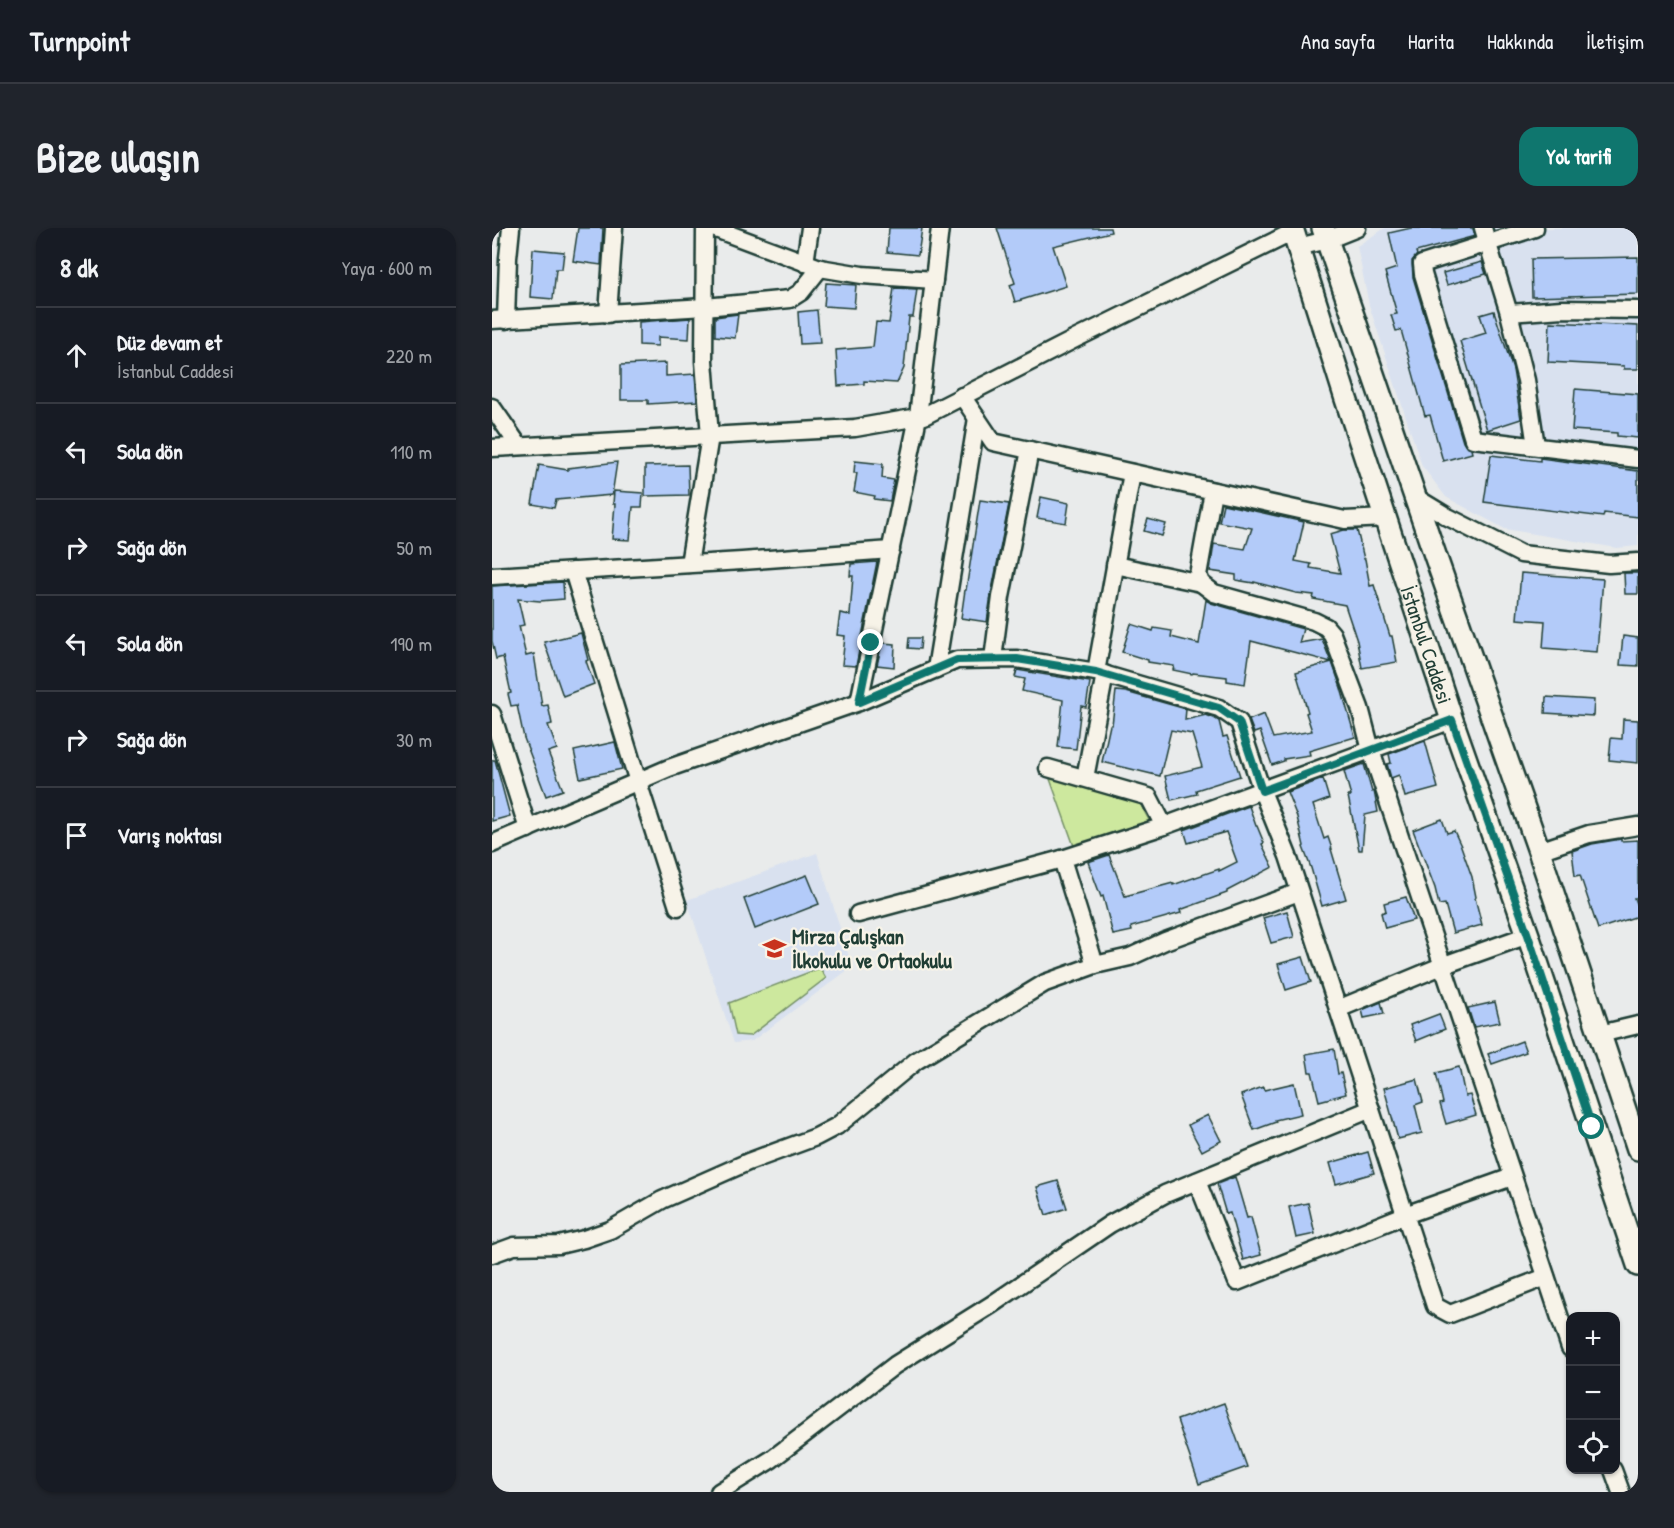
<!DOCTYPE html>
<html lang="tr">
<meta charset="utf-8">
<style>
:root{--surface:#171b24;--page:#20242c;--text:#f1f3f6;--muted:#9ea1a6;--line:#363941;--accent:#0f766e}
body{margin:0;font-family:"Patrick Hand",sans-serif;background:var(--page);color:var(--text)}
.controls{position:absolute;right:18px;bottom:18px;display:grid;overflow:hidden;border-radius:12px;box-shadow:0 2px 4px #0004}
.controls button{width:54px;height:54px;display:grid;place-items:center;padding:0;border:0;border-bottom:2px solid var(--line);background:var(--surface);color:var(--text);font:30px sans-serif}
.stop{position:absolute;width:18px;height:18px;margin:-14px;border:4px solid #0f766e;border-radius:50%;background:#fff}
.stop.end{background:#0f766e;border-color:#fff;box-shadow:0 2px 6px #0008}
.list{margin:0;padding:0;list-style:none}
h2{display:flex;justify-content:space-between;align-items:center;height:78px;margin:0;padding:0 24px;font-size:26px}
h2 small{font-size:20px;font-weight:400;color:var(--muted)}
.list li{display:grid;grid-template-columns:39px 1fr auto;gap:18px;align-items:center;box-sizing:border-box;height:96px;padding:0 24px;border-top:2px solid var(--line)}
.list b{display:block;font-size:22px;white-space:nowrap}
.list p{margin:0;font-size:20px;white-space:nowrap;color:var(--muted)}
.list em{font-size:20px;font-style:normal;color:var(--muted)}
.icon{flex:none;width:33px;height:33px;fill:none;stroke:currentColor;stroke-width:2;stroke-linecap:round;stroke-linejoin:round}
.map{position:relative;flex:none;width:1146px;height:1264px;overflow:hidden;border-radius:18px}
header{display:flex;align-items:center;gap:36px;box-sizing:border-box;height:84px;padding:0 30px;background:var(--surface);border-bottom:2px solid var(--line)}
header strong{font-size:28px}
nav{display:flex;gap:33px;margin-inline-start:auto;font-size:21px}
.intro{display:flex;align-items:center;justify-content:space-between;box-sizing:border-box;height:144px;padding:0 36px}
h1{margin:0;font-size:42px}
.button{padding:15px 27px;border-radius:18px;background:var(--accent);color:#fff;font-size:21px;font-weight:700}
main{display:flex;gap:36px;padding:0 36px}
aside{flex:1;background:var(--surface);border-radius:18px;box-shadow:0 2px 4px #0004}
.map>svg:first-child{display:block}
</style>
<header>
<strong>Turnpoint</strong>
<nav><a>Ana sayfa</a><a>Harita</a><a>Hakkında</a><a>İletişim</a></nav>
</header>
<div class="intro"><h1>Bize ulaşın</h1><a class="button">Yol tarifi</a></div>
<main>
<aside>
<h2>8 dk<small>Yaya · 600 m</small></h2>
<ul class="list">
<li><svg class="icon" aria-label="ahead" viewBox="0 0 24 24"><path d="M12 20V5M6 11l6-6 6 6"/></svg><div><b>Düz devam et</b><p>İstanbul Caddesi</p></div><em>220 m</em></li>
<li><svg class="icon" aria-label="left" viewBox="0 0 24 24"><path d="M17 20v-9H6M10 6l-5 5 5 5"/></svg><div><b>Sola dön</b></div><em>110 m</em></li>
<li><svg class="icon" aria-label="right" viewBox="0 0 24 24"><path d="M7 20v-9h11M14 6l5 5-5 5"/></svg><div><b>Sağa dön</b></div><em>50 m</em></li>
<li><svg class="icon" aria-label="left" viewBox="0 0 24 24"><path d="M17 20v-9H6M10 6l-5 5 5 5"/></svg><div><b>Sola dön</b></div><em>190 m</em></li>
<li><svg class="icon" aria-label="right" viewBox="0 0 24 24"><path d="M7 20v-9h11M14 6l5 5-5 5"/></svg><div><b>Sağa dön</b></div><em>30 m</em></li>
<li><svg class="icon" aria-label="arrive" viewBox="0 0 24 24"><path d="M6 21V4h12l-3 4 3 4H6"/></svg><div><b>Varış noktası</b></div></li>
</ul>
</aside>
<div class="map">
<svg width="1146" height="1264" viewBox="0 0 1146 1264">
<rect width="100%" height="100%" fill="#e9ebeb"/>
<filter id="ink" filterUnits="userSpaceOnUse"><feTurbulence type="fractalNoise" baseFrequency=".0167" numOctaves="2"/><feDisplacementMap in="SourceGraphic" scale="12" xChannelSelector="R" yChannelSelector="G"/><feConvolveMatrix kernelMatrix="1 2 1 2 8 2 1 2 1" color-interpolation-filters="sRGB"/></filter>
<g filter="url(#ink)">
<g fill="#d9e1ef">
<path d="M893,0H1146V318L1125,320L1013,301L954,269L930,238L877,77L865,18Z"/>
<path d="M325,625L360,739L260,813L242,815L195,672Z"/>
</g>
<g fill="#cde89e" stroke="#769269" stroke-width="1.5">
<path d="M557,548L646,572L658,594L582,618Z"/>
<path d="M328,740L334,750L258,808L244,807L237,775Z"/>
</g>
<g fill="#b3cbf9" stroke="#1f3d34" stroke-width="1.5">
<path d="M86,0H111L109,37L81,33Z"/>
<path d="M397,0H430L426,27L395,24Z"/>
<path d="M505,0H618L619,4L561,18L574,58L523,74L518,57L523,55Z"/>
<path d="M919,0H981L983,8L924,24L925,27L920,33L921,49L971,214L974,219L979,221L980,225L951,233L938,187L933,188L909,102L904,103L899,87L905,86L893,44L905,40L897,5Z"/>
<path d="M41,21L72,24L70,41H64L61,71L38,69Z"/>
<path d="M1146,29V66L1040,69L1039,31Z"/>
<path d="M990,34L994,46L955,57L951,45Z"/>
<path d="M334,55L364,57L362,80L332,78Z"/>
<path d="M402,60L425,61L421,89H417L412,140L405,155L372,153V156L346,158L344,122L381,119L384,94L397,95Z"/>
<path d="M325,82L328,115L308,116L306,84Z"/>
<path d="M1002,83L1021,142L1029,191L995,202L968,113L994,105L988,87Z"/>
<path d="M246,86L243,110L223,108V89Z"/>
<path d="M198,90L197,111L166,109V118L147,117V94Z"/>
<path d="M1058,94L1146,98V141H1132V138L1056,134Z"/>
<path d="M174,135V148L203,146L205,173L156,176V172H129V137Z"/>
<path d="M1083,161L1146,166V210L1125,208V205L1080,202Z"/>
<path d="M999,227L1048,233V230L1146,243V289L1112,285L1111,289L992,274Z"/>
<path d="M363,233L391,236L390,250L402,252L398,273L382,271L383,268L362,264L365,245H362Z"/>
<path d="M125,234L120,267L64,272L62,280L40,276L47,237L76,242V240Z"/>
<path d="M196,237L197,267L153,268V238Z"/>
<path d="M122,263L151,265L150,279H141L138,312L120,311L123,276H121Z"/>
<path d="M549,269L577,275L574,295L545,290Z"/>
<path d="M488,272L517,276L499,367L495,394L469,390L473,362H474Z"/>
<path d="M731,276L812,294L803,333L819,336L818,340L848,345L838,306L852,302H865L872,331H873L878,358L882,357L898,408H900L905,434L870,440L865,413L853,377L821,371L822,367L804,365L762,354V355L744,352V347L718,343L722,316L753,321L760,300L727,294Z"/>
<path d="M656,291L674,296L670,308L652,303Z"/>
<path d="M385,334L364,438L350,437L353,408L345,407L348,385L358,387L361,348H358L359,336Z"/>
<path d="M1029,345L1111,351L1105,424L1051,420L1053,393L1025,391Z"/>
<path d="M1132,345H1146V366H1133Z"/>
<path d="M71,354L72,371L48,373L26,371L32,397L27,398L34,428L42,426L50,478L56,477L60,496L56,497L65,521L56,524L71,562L54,568L32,510L25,477L19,478L16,466L19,465L11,429L4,431L0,413V358Z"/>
<path d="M714,372L719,375L811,401L807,415L830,411L839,434L759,413L753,456L735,453V449L701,445L700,446L681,442L682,438L656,434V432L630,424L639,396L661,403L662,400L680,403L679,409L707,416Z"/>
<path d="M89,405L96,432L94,433L102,456L71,468L52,414Z"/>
<path d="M1131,408L1146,410V438L1128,437Z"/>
<path d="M417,410H429L428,421L416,420Z"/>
<path d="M390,415L403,416L402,439L385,437Z"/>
<path d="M840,434L849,460L863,509L817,523L818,527L792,531V533L780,537L768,503L762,505L757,492L772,486L781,510L820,503L814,485L816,484L804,444Z"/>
<path d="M525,442L598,454L594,479L589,478L584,521L566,519L571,472L530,463L533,451L523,449Z"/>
<path d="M624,463L634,464L694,481L693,492L714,487L722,490L727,493L731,509L735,508L748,548L704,562L705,566L679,572L673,548L710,539L700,506L679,502L668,548L610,534L618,497H620Z"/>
<path d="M1054,469L1102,472L1101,488L1053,485Z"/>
<path d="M1131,491L1146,492V535L1117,532L1119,510L1130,511Z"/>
<path d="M933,513L946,560L913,569L907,547L899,550L895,536L899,535L897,526Z"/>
<path d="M123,514L130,541L88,550L82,523Z"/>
<path d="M0,532H3L18,588L0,593Z"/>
<path d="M872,536L880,564L882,563L883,568L886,584L873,587L870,622H867L856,568H859L852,543Z"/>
<path d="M831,551L837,571L821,577L832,611L836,609L840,621H839L854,671L830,678L819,640L811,619L812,618L805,589L795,564Z"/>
<path d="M757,578L764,598H765L772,615L770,616L781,639L735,663V665L688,682L689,685L639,699L640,703L621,707L611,668L609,669L596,634L617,627L633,668L681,655V657L727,641V643L745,634L734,604L696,615L692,602Z"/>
<path d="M950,591L955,605L962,603L969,618L980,649L984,669L983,670L990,697L961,705L953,676L947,677L943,660L921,602Z"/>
<path d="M1129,611V613L1146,612V670H1142L1146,681V688L1106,701L1088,647L1083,648L1080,623L1100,616Z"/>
<path d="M315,647L327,676L263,701L252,671Z"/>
<path d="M914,669L922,692L893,700L889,685L894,683L892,675Z"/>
<path d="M795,683L802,709L779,715L771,690Z"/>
<path d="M811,729L819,754L794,762L786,736Z"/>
<path d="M889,774L892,786L872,790L870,782Z"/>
<path d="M1003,774L1008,794L982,799L976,780Z"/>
<path d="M947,786L953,801L924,813L918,797Z"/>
<path d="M1030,813L1034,824L1000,836L996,826Z"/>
<path d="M842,821L846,846L849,845L854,866L827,873L820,844H817L814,826Z"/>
<path d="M967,839L973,868L978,867L984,887L954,896L948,876L951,875L944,845Z"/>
<path d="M925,851L931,874L923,877L930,905L906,911L892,860Z"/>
<path d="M802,855L809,886L783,892L784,894L762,902L749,867L771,859L772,862Z"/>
<path d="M716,887L729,913L710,923L696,897Z"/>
<path d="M876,924L882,945L844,956L838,935Z"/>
<path d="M743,949L755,990L759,989L769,1027L751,1032L738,985L734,986L725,956Z"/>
<path d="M566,953L575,980L554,987L545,959Z"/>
<path d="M816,975L823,1006L804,1010L797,979Z"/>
<path d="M732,1175L755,1239L707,1256L685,1192Z"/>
</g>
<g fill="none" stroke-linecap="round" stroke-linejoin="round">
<defs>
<g id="minor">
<path d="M221,0L328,40L370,47L442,52"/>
<path d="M991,0L1017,85L1034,152L1044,218"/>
<path d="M1043,0L930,36L931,46L981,211L1146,231"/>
<path d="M806,19L835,12L865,0"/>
<path d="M313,35L318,0"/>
<path d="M1017,85L1070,81L1146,82"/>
<path d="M116,86L122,0"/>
<path d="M0,92L213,79L298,71L309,64L328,40"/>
<path d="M14,92L16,30L19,0"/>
<path d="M470,168L501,214L853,292L894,290"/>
<path d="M0,179L27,218"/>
<path d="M0,220L363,200L432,188L583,111L801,4"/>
<path d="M721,263L706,347L709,355L722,365L822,393L834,399L840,406L868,480L879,522L1078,1120"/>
<path d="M923,269L956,289L1029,326L1117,336L1146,334"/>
<path d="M197,336L218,208L212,133L213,0"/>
<path d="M623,337L709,355"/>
<path d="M81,343L146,554L186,679"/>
<path d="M0,348L250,333L399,322"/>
<path d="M501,431L509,369L538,222"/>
<path d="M444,441L485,190"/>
<path d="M604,444L640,245"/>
<path d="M367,474L426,189L448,0"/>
<path d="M0,486L36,601"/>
<path d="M556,540L657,569L672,598"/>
<path d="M593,550L613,446"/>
<path d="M0,616L177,540L367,474L465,432L525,431L604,444L727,480L747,494L770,563L796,628L943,1078L958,1086L1054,1049"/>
<path d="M1047,623L1097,606L1146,598"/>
<path d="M570,631L603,737"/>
<path d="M366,686L570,631L672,598L960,492"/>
<path d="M846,781L952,737L1036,707"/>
<path d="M1108,806L1146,797"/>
<path d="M705,953L745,1054L913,987L1020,949"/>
<path d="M0,1026L22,1018L67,1017L92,1011L118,1002L170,972L256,934L324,909L345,898L424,833L553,755L603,737L638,729L673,713L807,664"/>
<path d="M1121,1242L1129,1264"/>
<path d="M227,1264L280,1231L403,1137L499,1077L618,996L673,966L879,881"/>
</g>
<g id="major">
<path id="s1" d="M800,0L854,171L960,492L1036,707L1146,1037"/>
<path d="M831,0L944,330L1047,623L1146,921"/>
</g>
</defs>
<use href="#minor" stroke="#1f3d34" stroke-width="21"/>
<use href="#major" stroke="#1f3d34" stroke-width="26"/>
<use href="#minor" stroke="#f7f3e8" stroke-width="16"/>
<use href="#major" stroke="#f7f3e8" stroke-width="21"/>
</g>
</g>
<g fill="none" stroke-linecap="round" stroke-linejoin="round" filter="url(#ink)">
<path stroke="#0f766e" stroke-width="8" d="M379,415L367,474L465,432L525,431L604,444L727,480L747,494L770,563L960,492L1036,707L1100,899"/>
</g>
<defs>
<symbol id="school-bare" viewBox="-9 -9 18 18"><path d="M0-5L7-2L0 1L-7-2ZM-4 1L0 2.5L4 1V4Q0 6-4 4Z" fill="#c8321e" stroke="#f7f3e8" stroke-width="2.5" paint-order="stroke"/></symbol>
</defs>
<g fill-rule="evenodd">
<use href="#school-bare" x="266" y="704" width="33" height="33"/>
</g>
<g text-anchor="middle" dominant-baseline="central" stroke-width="4.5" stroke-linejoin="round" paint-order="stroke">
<g font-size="21" fill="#1f3d34" stroke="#f7f3e8">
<text stroke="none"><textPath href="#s1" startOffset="438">İstanbul Caddesi</textPath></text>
</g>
<g font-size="21" font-weight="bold" fill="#1f3d34" stroke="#f7f3e8" text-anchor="start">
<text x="300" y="708">Mirza Çalışkan<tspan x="300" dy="24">İlkokulu ve Ortaokulu</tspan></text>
</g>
</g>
</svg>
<div class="controls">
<button>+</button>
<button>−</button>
<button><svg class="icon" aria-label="locate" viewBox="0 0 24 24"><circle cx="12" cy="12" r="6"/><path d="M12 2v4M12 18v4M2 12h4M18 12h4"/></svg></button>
</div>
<div class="stop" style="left:1100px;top:899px"></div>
<div class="stop end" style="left:379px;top:415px"></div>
</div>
</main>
